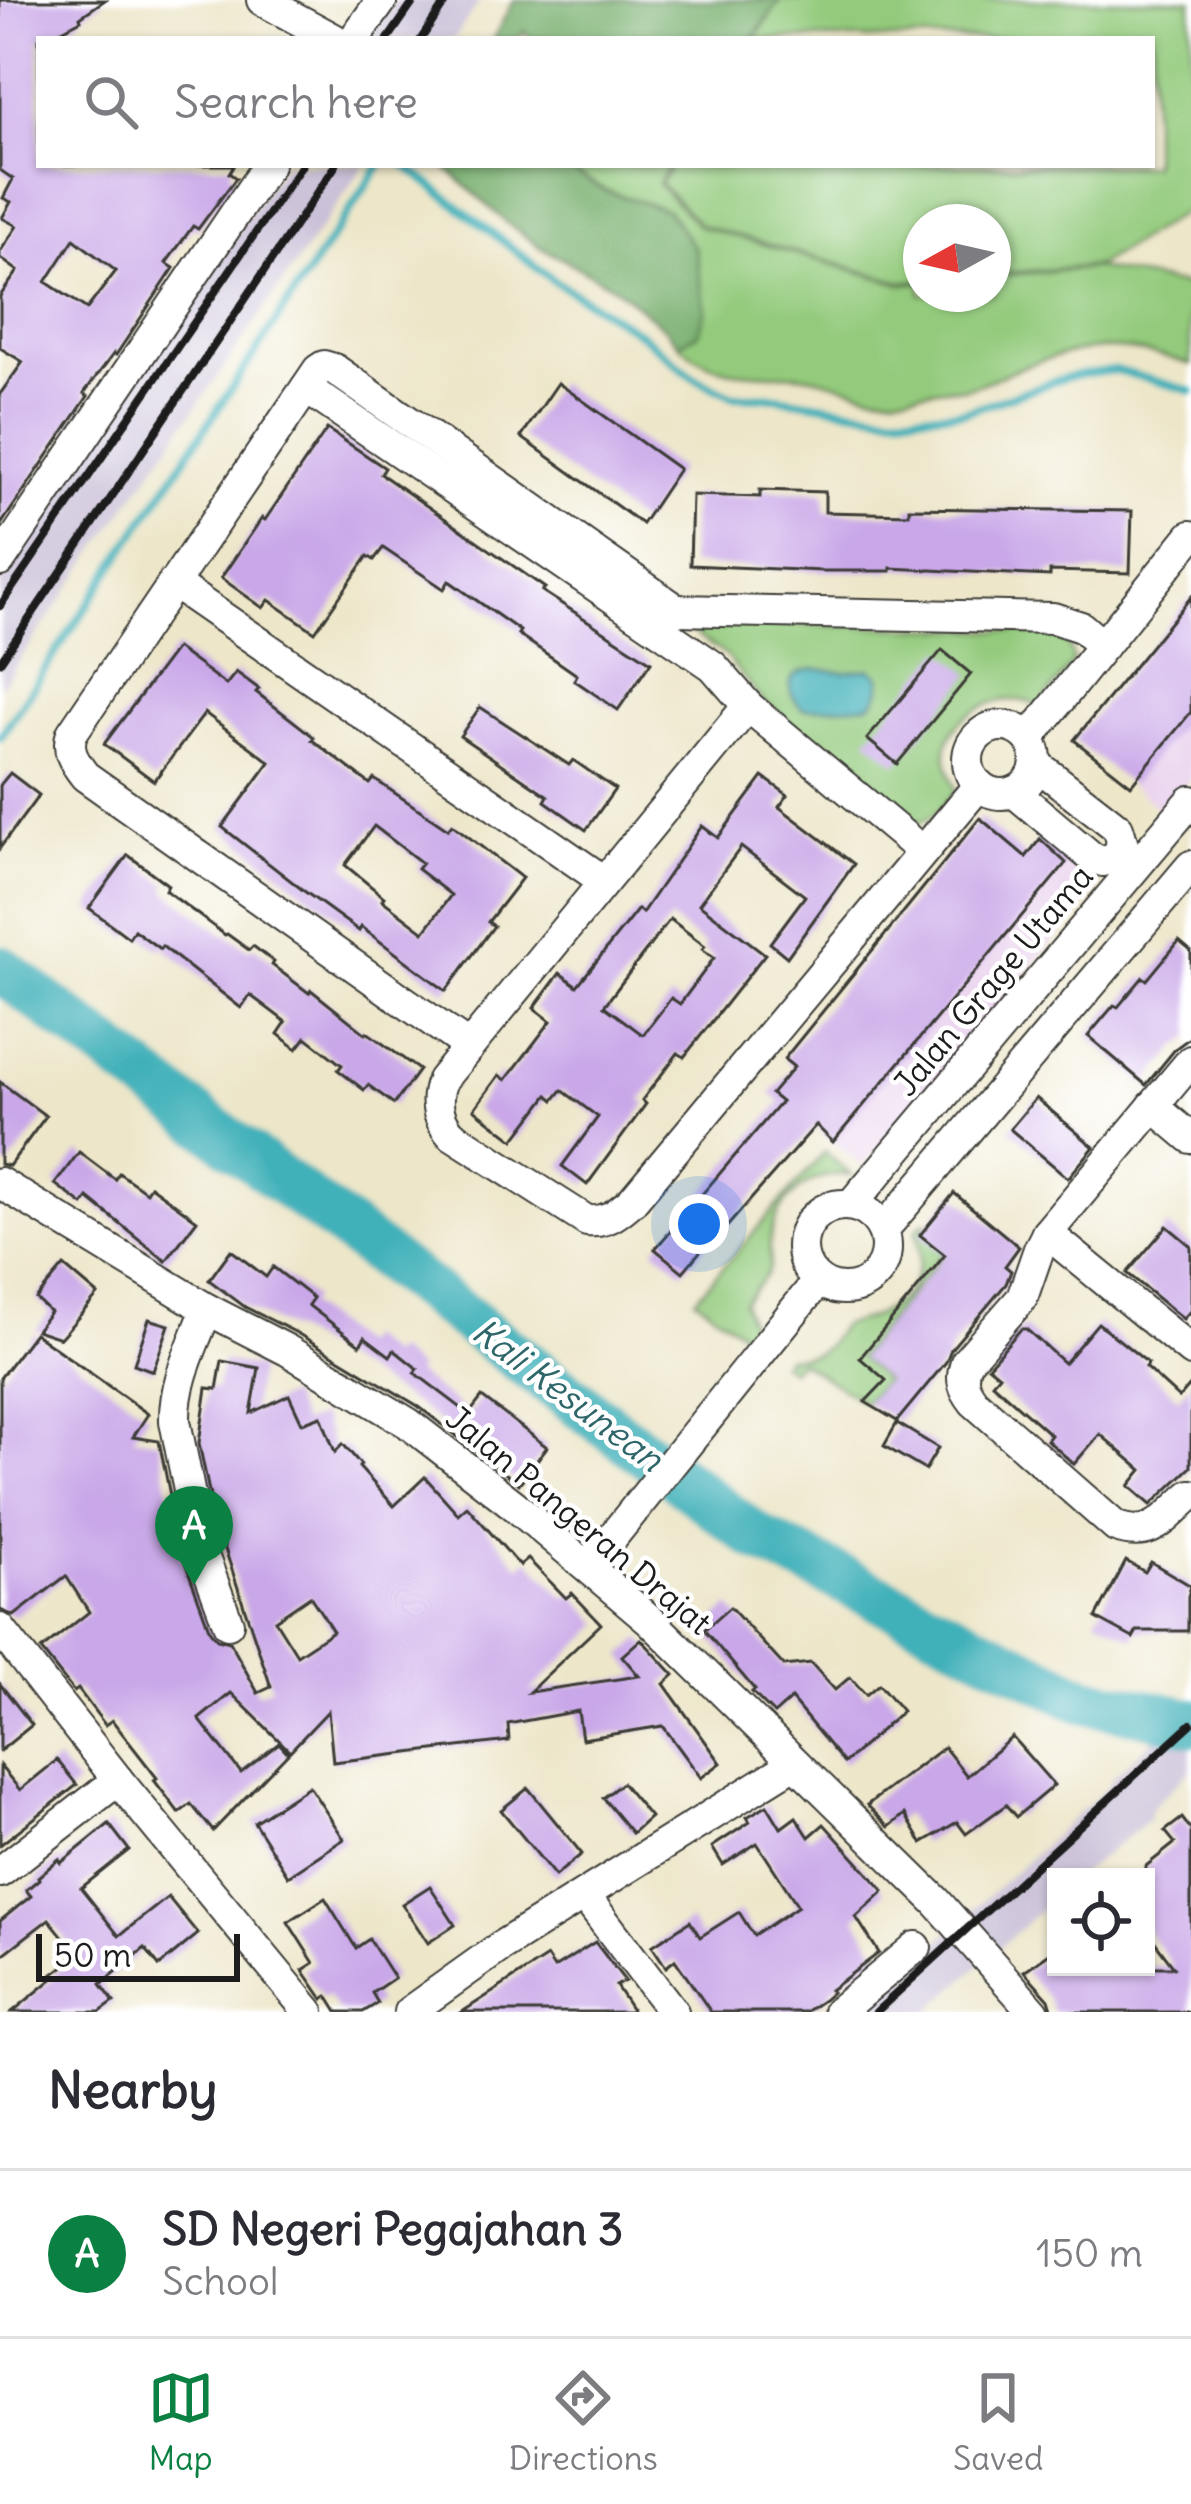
<!DOCTYPE html>
<style>
:root{--surface:#fff;--page:#f7f7f7;--text:#2b2b33;--muted:#7c7c81;--line:#e1e1e2;--accent:#0b8043}
body{margin:0;font-family:Delius,sans-serif;background:var(--page);color:var(--text)}
.controls{position:absolute;right:36px;bottom:36px;display:grid;overflow:hidden;border-radius:0px;box-shadow:0 3px 9px #0004}
.controls button{width:108px;height:108px;display:grid;place-items:center;padding:0;border:0;border-bottom:3px solid var(--line);background:var(--surface);color:var(--text);font:60px sans-serif}
.compass{position:absolute;left:903px;top:204px;width:108px;height:108px;border-radius:50%;background:var(--surface);box-shadow:0 3px 9px #0004;rotate:262deg}
.scale{position:absolute;left:36px;bottom:30px;width:204px;box-sizing:border-box;padding-left:12px;border:6px solid #1c1c1c;border-top:0;font-size:33px;line-height:42px;white-space:nowrap;color:#1c1c1c;-webkit-text-stroke:9px #fff;paint-order:stroke}
.you{position:absolute;left:699px;top:1224px;width:42px;height:42px;margin:-30px;border:9px solid #fff;border-radius:50%;background:#1a73e8;box-shadow:0 0 0 18px #1a73e833}
.badge{display:grid;place-items:center;width:78px;height:78px;border-radius:50%;background:var(--accent);color:#fff;font-size:39px;font-weight:700}
.pin{position:absolute;translate:-50% -99px;filter:drop-shadow(0 3px 6px #0008)}
.pin::after{content:'';position:absolute;top:63px;width:42px;height:36px;background:inherit;clip-path:polygon(0 0,100% 0,50% 100%)}
.list{margin:0;padding:0;list-style:none}
h2{display:flex;justify-content:space-between;align-items:center;height:156px;margin:0;padding:0 48px;font-size:51px}
h2 small{font-size:39px;font-weight:400;color:var(--muted)}
.list li{display:grid;grid-template-columns:78px 1fr auto;gap:36px;align-items:center;box-sizing:border-box;height:168px;padding:0 48px;border-top:3px solid var(--line)}
.list b{display:block;font-size:45px;white-space:nowrap}
.list p{margin:0;font-size:39px;white-space:nowrap;color:var(--muted)}
.list em{font-size:39px;font-style:normal;color:var(--muted)}
.icon{flex:none;width:66px;height:66px;fill:none;stroke:currentColor;stroke-width:2;stroke-linecap:round;stroke-linejoin:round}
.map{position:relative;flex:none;width:1191px;height:2012px;overflow:hidden}
.search{position:absolute;background:var(--surface);box-shadow:0 3px 9px #0004;left:36px;right:36px;top:36px;height:132px;display:flex;align-items:center;gap:30px;box-sizing:border-box;padding:0 42px;border-radius:0px;color:var(--muted);font-size:45px}
.sheet{height:324px;background:var(--surface)}
nav{display:flex;justify-content:space-around;align-items:center;box-sizing:border-box;height:168px;border-top:3px solid var(--line);background:var(--surface);font-size:33px;color:var(--muted)}
nav a{display:grid;justify-items:center;gap:6px}
nav .on{color:var(--accent)}
.map>svg:first-child{display:block}
</style>
<div class="map">
<svg width="1191" height="2012" viewBox="0 0 1191 2012">
<rect width="100%" height="100%" fill="#fff"/>
<filter id="ink" filterUnits="userSpaceOnUse"><feTurbulence type="fractalNoise" baseFrequency=".00833" numOctaves="2"/><feDisplacementMap in="SourceGraphic" scale="24" xChannelSelector="R" yChannelSelector="G"/><feConvolveMatrix kernelMatrix="1 2 1 2 8 2 1 2 1" color-interpolation-filters="sRGB"/></filter>
<filter id="wash" filterUnits="userSpaceOnUse"><feTurbulence type="fractalNoise" baseFrequency=".004" numOctaves="4" result="noise"/><feDisplacementMap in="SourceGraphic" scale="48" xChannelSelector="R" yChannelSelector="G"/><feGaussianBlur stdDeviation="2.7" result="paint"/><feColorMatrix in="noise" values="0 0 0 0 0 0 0 0 0 0 0 0 0 0 0 0 0 1.4 0 .05"/><feComposite in="paint" operator="in"/></filter>
<g filter="url(#wash)">
<rect width="100%" height="100%" fill="#ede6c9"/>
<g fill="#e9d1ed">
<path d="M1191,655V777L1162,811L1103,762Z"/>
<path d="M1039,841L1097,889L862,1167L807,1118Z"/>
</g>
<g fill="#c9bfd7">
<path d="M396,0H481L454,39H369Z"/>
<path d="M283,165H365L0,688V576Z"/>
<path d="M1191,1704V1770L1151,1808L1149,1819L1077,1877H1056V1896L928,2012H862L1112,1782L1111,1779Z"/>
</g>
<g fill="#93ca7c" stroke="#58734c" stroke-width="3">
<path d="M780,0H1191V208L1097,266L993,274V222H921V280L901,282L700,225L660,183L672,165H1152V39H755Z"/>
<path d="M561,165H669L658,184L699,226L901,284L921,282V294H993V276L1097,268L1189,286L1191,365C1125,342 1088,344 1022,367C1005,373 988,383 971,387C963,390 952,387 944,388C920,391 894,398 871,393C847,388 824,377 800,375C752,371 719,380 679,344L699,332L695,248L667,210L606,191Z"/>
<path d="M688,621L1041,632C1059,636 1072,641 1073,662L1039,706C1008,690 959,708 948,742C942,758 950,775 956,790C941,808 930,828 904,822L759,697L725,655L688,630Z"/>
<path d="M825,1152L851,1175C809,1171 774,1201 770,1243C769,1253 772,1263 768,1271C762,1282 751,1292 743,1302L752,1329L747,1336L695,1299Z"/>
<path d="M924,1222L951,1244L859,1357L884,1380L864,1402L799,1361L790,1370L781,1363L786,1357C824,1356 820,1354 842,1325C892,1316 931,1288 916,1231Z"/>
</g>
<g fill="#76ae6c" stroke="#496544" stroke-width="3">
<path d="M514,0H780L753,39H531L524,31L518,39H493Z"/>
<path d="M443,165H561L606,191L667,210L695,248L706,311L699,332L679,344L665,328L616,288L540,247L506,222Z"/>
</g>
<path fill="#3fb0b9" stroke="#2e666a" stroke-width="3" d="M817,669L843,672L870,669L880,676C881,690 879,698 868,705L803,709C782,689 787,670 817,669Z"/>
<g fill="none" stroke-linecap="round" stroke-linejoin="round">
<g stroke="#3fb0b9" stroke-width="8">
<path d="M405,165L553,280L641,334L693,377L733,396L776,397L888,415L963,412L1071,376L1116,370L1191,391"/>
<path d="M0,737L380,165"/>
</g>
<path stroke="#3fb0b9" stroke-width="48" d="M0,969L755,1536L1082,1699L1191,1722"/>
</g>
<g id="blocks">
<g fill="#c9a7e8" fill-rule="evenodd">
<path d="M0,0H105L80,17L81,20L45,39H39V165H234L229,173L236,178L198,229L193,226L166,263L174,268L116,355L114,353L84,393L88,396L0,526V394L23,362L0,348V296L18,271L0,258V252L17,226L2,218L11,202L3,198L13,179L0,170ZM74,239L116,271L87,309L46,282Z"/>
<path d="M558,383L679,469L642,524L521,437Z"/>
<path d="M327,429L385,468L381,474L545,588L542,591L651,662L618,710L574,680L577,675L518,634L520,631L449,581L444,589L383,548L374,560L368,556L315,632L269,600L263,608L221,578L262,518L265,520Z"/>
<path d="M760,490L825,492V512L909,514V508L1132,511L1130,573L1050,571V576L891,568V571H823L690,565L692,495L760,497Z"/>
<path d="M1191,597V712L1131,785L1074,740Z"/>
<path d="M176,648L226,685L236,672L259,689L256,692L314,737L312,740L370,784L374,779L448,829L452,824L522,878L488,922L494,926L446,991L361,927L359,931L304,891L222,827L270,762L205,713L154,781L104,744ZM374,826L422,863L417,869L451,895L424,932L382,900L384,897L345,865Z"/>
<path d="M942,650L971,674L897,764L867,739Z"/>
<path d="M480,707L569,765L573,760L615,789L586,830L545,801L548,796L460,736Z"/>
<path d="M10,773L39,795L0,848V785Z"/>
<path d="M763,777L788,795L779,807L854,864L787,957L770,943L805,896L741,847L699,904L765,954L684,1057L678,1053L642,1100L646,1104L587,1185L562,1166L598,1117L562,1090L554,1100L548,1095L514,1140L474,1109L499,1075L506,1080L551,1021L534,1008L560,973L577,986L638,909L642,913L702,826L718,838ZM670,919L705,946L702,949L714,958L680,1004L671,998L643,1035L604,1006Z"/>
<path d="M980,818L1026,857L1040,839L1066,863L833,1142L816,1125L717,1238L714,1235L683,1272L655,1249L781,1102L771,1094L794,1067L784,1059Z"/>
<path d="M128,855L168,885L165,890L225,935L227,934L249,950L253,946L274,962L272,965L309,993L311,990L366,1034L367,1032L419,1070L394,1104L368,1085L364,1090L338,1070L342,1065L306,1037L297,1049L278,1034L286,1022L250,995L241,1008L162,946L160,949L134,930L129,938L89,908Z"/>
<path d="M1179,941L1191,951V1037L1176,1048L1146,1085L1088,1036L1114,1005L1118,1007L1143,977L1147,980Z"/>
<path d="M0,1082L46,1116L9,1166L0,1164Z"/>
<path d="M1036,1098L1094,1147L1068,1178L1010,1129Z"/>
<path d="M79,1152L115,1179L119,1173L146,1192L150,1186L197,1220L166,1261L88,1198L83,1205L55,1184Z"/>
<path d="M954,1193L1019,1247L1005,1266L1011,1271L1006,1284L951,1349L946,1362L897,1421L865,1402L886,1380L860,1358L945,1255L920,1235Z"/>
<path d="M1167,1226L1191,1246V1310L1183,1319L1127,1273Z"/>
<path d="M231,1250L266,1277L273,1267L313,1298L308,1305L360,1345L365,1337L390,1356L394,1350L418,1369L415,1373L469,1414L482,1397L547,1447L519,1484L418,1406L297,1333L245,1307L209,1280Z"/>
<path d="M64,1266L98,1295L60,1338L36,1330L50,1312L36,1299Z"/>
<path d="M149,1319L169,1325L153,1371L134,1364Z"/>
<path d="M1098,1323L1148,1363L1145,1367L1179,1398L1191,1384V1467L1151,1505L1129,1486L1142,1470L1100,1434L1074,1464L1047,1440L1051,1435L992,1383L999,1375L988,1366L1021,1329H1026L1064,1363Z"/>
<path d="M34,1333L148,1414L133,1437L159,1441L178,1535L173,1538L182,1554L210,1631L217,1639L230,1642L258,1693L271,1687L214,1516L199,1443L207,1388L217,1389L222,1361L259,1368L251,1413L289,1395L302,1423L321,1416L335,1452L343,1444L361,1465L359,1467L394,1506L425,1477L458,1514L467,1506L520,1566L528,1559L566,1598L572,1593L601,1624L529,1692L639,1676L622,1656L641,1639L674,1675L664,1684L721,1763L701,1778L663,1726L582,1739L578,1711L508,1724L509,1741L333,1762L328,1711L290,1751L231,1693L199,1719L241,1773L279,1743L288,1753L213,1831L191,1804L179,1813L154,1780L157,1778L112,1720L105,1725L78,1689L74,1692L41,1650L89,1612L66,1576L14,1616L0,1610V1378ZM310,1596L333,1631L297,1655L275,1620Z"/>
<path d="M897,1423L938,1448L925,1470L884,1446Z"/>
<path d="M1126,1561L1145,1572L1151,1562L1191,1586L1188,1596V1631H1137L1133,1638L1096,1618Z"/>
<path d="M730,1607L784,1666L811,1663L835,1690L850,1677L866,1695L879,1684L902,1711L844,1763L791,1699L774,1714L752,1692L755,1690L704,1630Z"/>
<path d="M0,1684L32,1725L0,1751Z"/>
<path d="M1012,1737L1054,1785L1016,1817L1006,1805L966,1834L957,1822L922,1843L905,1814L889,1827L867,1805L944,1747L967,1776Z"/>
<path d="M57,1760L77,1785L0,1845V1766L20,1790Z"/>
<path d="M622,1783L650,1817L632,1833L603,1798Z"/>
<path d="M309,1786L344,1839L288,1876L254,1822Z"/>
<path d="M528,1788L582,1854L555,1876L501,1810Z"/>
<path d="M767,1805L781,1828L796,1817L809,1837L824,1824L884,1891L856,1917L879,1953L830,1990L832,1992L823,2000L805,2012H711L675,1960L666,1967L652,1946L690,1921L700,1937L739,1912L754,1936L798,1906L757,1843L723,1865L712,1847L750,1822L747,1817Z"/>
<path d="M1182,1818L1191,1830V2012H1053L1049,1999L1024,1971L1051,1952L1056,1960V1967H1174L1146,1930V1866L1175,1843L1165,1831Z"/>
<path d="M109,1824L129,1850L81,1888L119,1936L168,1897L198,1934L159,1966L145,1948L101,1984L114,2002L100,2012H12L55,1977L53,1974L78,1955L49,1919L0,1957V1921L31,1896L26,1890L39,1879L38,1877L59,1859L61,1863Z"/>
<path d="M430,1886L455,1925L428,1943L402,1904Z"/>
<path d="M325,1898L356,1948L369,1939L394,1978L372,1993L378,2003L363,2012H338L328,1996L323,1999L303,1970L314,1963L288,1922Z"/>
<path d="M595,1942L625,1981L616,1986L633,2012H462L547,1957L554,1968Z"/>
</g>
</g>
</g>
<g filter="url(#ink)">
<use href="#blocks" fill-opacity="0" stroke="#3b3a36" stroke-width="3"/>
<g fill="none" stroke-linecap="round" stroke-linejoin="round">
<defs>
<g id="minor">
<path d="M262,0L334,39"/>
<path d="M354,39L382,0"/>
<path d="M306,388L713,666L748,706L922,851"/>
<path d="M0,561L268,165"/>
<path d="M173,583L604,881"/>
<path d="M748,706L442,1080C434,1100 437,1118 451,1134L587,1221C607,1223 618,1213 632,1201L979,785"/>
<circle cx="1002" cy="760" r="34"/>
<path d="M1029,738L1191,536"/>
<path d="M1036,764L1118,828L1122,841L1118,857"/>
<path d="M1014,792L1094,859L1103,861L1118,857"/>
<path d="M469,1047L85,776C74,762 66,750 72,733L318,370L324,366L334,369L677,610L1053,618L1081,627L1103,646"/>
<path d="M1191,1061L1047,1233L1039,1249L1022,1298L966,1362C960,1379 963,1388 974,1402L1116,1527C1153,1540 1165,1517 1191,1495"/>
<path d="M1153,1106L1191,1138"/>
<path d="M0,1183L207,1309L287,1350L408,1423L514,1505L650,1620L936,1901L1034,2012"/>
<circle cx="844" cy="1247" r="42"/>
<path d="M851,1205L1191,801"/>
<path d="M883,1230L1191,866"/>
<path d="M1047,1233L1191,1351"/>
<path d="M207,1309C193,1346 174,1381 175,1421L201,1550L228,1623"/>
<path d="M589,1566L818,1281"/>
<path d="M0,1629L118,1780L309,2012"/>
<path d="M0,1872L118,1780"/>
<path d="M584,1895L673,2012"/>
<path d="M409,2012L500,1947L795,1763"/>
<path d="M838,2012L916,1947"/>
</g>
</defs>
<use href="#minor" stroke="#3b3a36" stroke-width="34"/>
<use href="#minor" stroke="#fff" stroke-width="30"/>
<g stroke="#1c1c1c" stroke-width="8">
<path d="M388,39L415,0"/>
<path d="M421,39L447,0"/>
<path d="M0,606L302,165"/>
<path d="M0,662L336,165"/>
<path d="M876,2012L1191,1724"/>
</g>
</g>
</g>
<g text-anchor="middle" dominant-baseline="central" stroke-width="9" stroke-linejoin="round" paint-order="stroke">
<g font-size="33" fill="#1c1c1c" stroke="#fff">
<text transform="translate(993 980) rotate(-50)">Jalan Grage Utama</text>
<text transform="translate(579 1520) rotate(40)">Jalan Pangeran Drajat</text>
</g>
<g font-size="36" font-style="italic" fill="#2e666a" stroke="#fff">
<text transform="translate(568 1395) rotate(37)">Kali Kesunean</text>
</g>
</g>
</svg>
<div class="controls">
<button><svg class="icon" aria-label="locate" viewBox="0 0 24 24"><circle cx="12" cy="12" r="6"/><path d="M12 2v4M12 18v4M2 12h4M18 12h4"/></svg></button>
</div>
<svg class="compass" viewBox="-18 -18 36 36"><path d="M0-13l5 13h-10z" fill="#e53935"/><path d="M0 13l5-13h-10z" fill="#7c7c81"/></svg>
<div class="scale">50 m</div>
<div class="you"></div>
<div class="pin badge" style="left:194px;top:1585px">A</div>
<div class="search"><svg class="icon" aria-label="search" viewBox="0 0 24 24"><circle cx="10" cy="10" r="6"/><path d="M15 15l6 6"/></svg>Search here</div>
</div>
<section class="sheet">
<h2>Nearby<small></small></h2>
<ul class="list">
<li><span class="badge">A</span><div><b>SD Negeri Pegajahan 3</b><p>School</p></div><em>150 m</em></li>
</ul>
</section>
<nav>
<a class="on"><svg class="icon" aria-label="map" viewBox="0 0 24 24"><path d="M3 6l6-2 6 2 6-2v14l-6 2-6-2-6 2zM9 4v14M15 6v14"/></svg>Map</a>
<a><svg class="icon" aria-label="directions" viewBox="0 0 24 24"><path d="M12 3l9 9-9 9-9-9zM9 14v-3h6M13 9l2 2-2 2"/></svg>Directions</a>
<a><svg class="icon" aria-label="saved" viewBox="0 0 24 24"><path d="M7 4h10v16l-5-4-5 4z"/></svg>Saved</a>
</nav>
